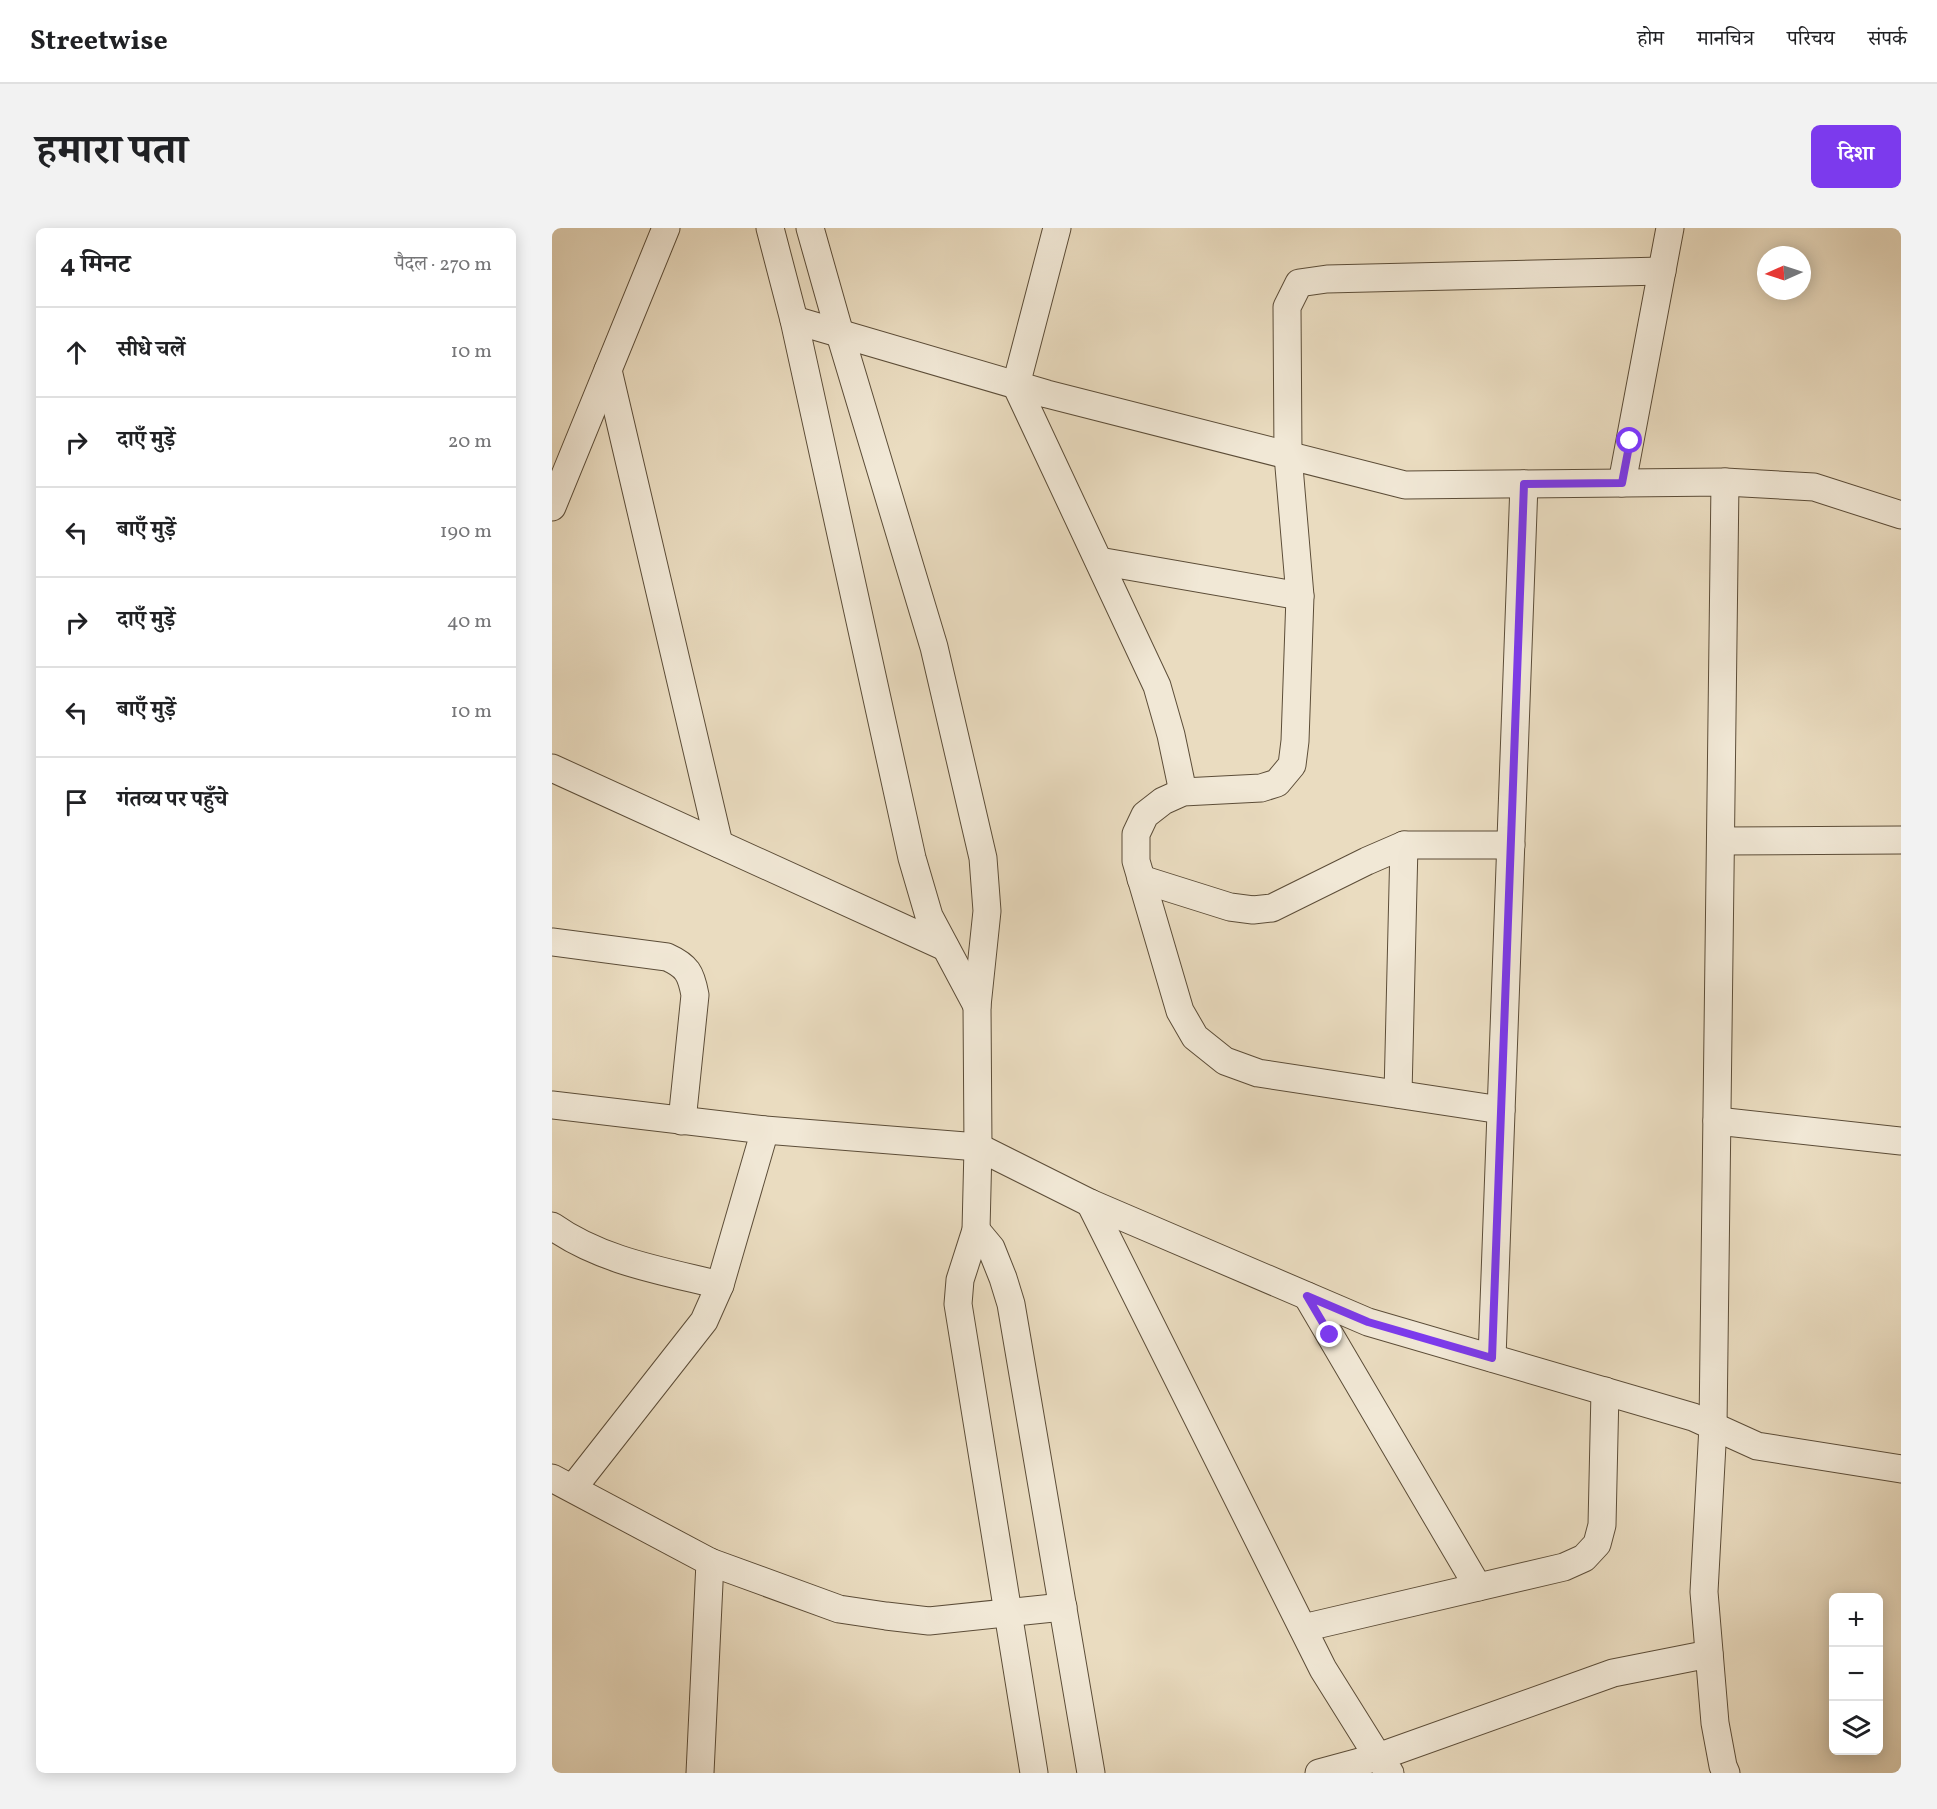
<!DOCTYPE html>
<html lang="hi">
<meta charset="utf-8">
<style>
:root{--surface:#fff;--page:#f2f2f2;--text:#202124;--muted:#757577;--line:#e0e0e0;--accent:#7c3aed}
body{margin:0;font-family:Vollkorn,"Noto Serif Devanagari",serif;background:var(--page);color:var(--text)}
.controls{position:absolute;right:18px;bottom:18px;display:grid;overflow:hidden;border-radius:9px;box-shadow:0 3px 15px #0003}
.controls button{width:54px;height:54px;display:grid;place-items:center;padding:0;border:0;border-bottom:2px solid var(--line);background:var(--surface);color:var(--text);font:30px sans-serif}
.compass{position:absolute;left:1205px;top:18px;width:54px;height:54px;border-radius:50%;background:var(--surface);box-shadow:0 3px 15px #0003;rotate:267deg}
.stop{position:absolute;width:18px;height:18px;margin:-14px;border:4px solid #7c3aed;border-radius:50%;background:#fff}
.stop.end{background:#7c3aed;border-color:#fff;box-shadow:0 2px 6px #0008}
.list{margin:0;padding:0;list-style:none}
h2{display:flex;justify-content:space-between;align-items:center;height:78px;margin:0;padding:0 24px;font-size:26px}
h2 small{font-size:20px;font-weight:400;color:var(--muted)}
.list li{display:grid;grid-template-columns:39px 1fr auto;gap:18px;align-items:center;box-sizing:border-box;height:90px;padding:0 24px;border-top:2px solid var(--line)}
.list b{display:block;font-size:22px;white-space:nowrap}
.list em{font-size:20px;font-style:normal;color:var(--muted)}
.icon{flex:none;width:33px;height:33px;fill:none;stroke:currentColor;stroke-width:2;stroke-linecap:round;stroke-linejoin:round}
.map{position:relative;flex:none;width:1349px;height:1545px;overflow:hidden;border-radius:9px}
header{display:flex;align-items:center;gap:36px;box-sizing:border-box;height:84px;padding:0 30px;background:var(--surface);border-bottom:2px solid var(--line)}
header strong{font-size:28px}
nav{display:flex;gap:33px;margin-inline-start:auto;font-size:21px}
.intro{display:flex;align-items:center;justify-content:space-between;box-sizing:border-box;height:144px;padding:0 36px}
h1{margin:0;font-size:42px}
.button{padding:15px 27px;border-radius:9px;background:var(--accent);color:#fff;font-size:21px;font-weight:700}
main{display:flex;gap:36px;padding:0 36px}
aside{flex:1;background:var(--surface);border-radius:9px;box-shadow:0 3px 15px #0003}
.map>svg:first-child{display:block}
</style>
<header>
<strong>Streetwise</strong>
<nav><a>होम</a><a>मानचित्र</a><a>परिचय</a><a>संपर्क</a></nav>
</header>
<div class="intro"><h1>हमारा पता</h1><a class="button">दिशा</a></div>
<main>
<aside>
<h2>4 मिनट<small>पैदल · 270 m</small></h2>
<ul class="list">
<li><svg class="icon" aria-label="ahead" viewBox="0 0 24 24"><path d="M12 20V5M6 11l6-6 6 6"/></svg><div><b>सीधे चलें</b></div><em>10 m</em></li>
<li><svg class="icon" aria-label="right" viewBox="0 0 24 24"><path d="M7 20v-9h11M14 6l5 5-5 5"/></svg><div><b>दाएँ मुड़ें</b></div><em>20 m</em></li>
<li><svg class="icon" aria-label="left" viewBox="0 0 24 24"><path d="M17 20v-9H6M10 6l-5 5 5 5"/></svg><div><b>बाएँ मुड़ें</b></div><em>190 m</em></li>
<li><svg class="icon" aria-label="right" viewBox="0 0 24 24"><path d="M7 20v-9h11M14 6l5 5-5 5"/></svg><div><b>दाएँ मुड़ें</b></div><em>40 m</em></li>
<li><svg class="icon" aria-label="left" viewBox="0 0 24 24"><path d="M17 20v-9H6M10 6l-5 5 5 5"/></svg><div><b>बाएँ मुड़ें</b></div><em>10 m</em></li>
<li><svg class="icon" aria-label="arrive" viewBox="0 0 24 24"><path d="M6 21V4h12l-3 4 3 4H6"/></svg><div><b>गंतव्य पर पहुँचे</b></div></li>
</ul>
</aside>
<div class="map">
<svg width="1349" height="1545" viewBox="0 0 1349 1545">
<rect width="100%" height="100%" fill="#eadcc0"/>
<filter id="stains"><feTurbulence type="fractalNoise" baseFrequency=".00333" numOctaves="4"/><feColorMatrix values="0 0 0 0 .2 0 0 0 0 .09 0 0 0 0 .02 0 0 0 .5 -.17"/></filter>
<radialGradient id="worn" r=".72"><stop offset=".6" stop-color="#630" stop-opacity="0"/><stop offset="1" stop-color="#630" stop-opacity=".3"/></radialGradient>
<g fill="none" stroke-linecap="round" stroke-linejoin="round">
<defs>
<g id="minor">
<path d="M218,0L242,92L360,630L377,688L425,778"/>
<path d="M258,0L288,106L382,419L431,630L435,683L425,778L426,919L424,1002L408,1052L406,1076L482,1545"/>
<path d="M505,0L464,157L605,458L619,507L631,564"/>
<path d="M242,92L495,166L853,257L1173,254L1262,259L1349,287"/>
<path d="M56,142L167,616"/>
<path d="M1173,254L1161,1198L1152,1364L1163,1495L1171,1538L1174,1545"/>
<path d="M1070,255L1118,0"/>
<path d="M0,279L114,0"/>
<path d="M547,333L748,368"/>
<path d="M0,540L393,719"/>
<path d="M1169,613L1349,612"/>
<path d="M589,651L678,679L701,682L720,680L815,633L852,617H959"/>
<path d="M0,714L115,729C135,738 139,745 143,767L130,893"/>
<path d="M846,866L852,617"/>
<path d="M0,877L213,902L426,919L538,975L816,1094L1141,1189L1205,1218L1349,1241"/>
<path d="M949,882L706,845L673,833L643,809L628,783L584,633V606L593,587L611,573L631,564L709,560L725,555L740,537L743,513L748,368L736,227L735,79L747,55L775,51L1110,43"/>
<path d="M1165,893L1349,913"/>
<path d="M538,975L771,1441L826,1529L838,1545"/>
<path d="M0,998C49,1033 111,1043 168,1057"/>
<path d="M424,1002L439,1020L451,1050L459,1076L539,1545"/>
<path d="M755,1068L926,1359"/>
<path d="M940,1130L972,256"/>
<path d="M0,1250L158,1334L287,1381L334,1388L377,1393L511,1379"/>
<path d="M21,1260L152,1093L168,1057L213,902"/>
<path d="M751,1400L1012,1339L1032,1330L1045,1316L1050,1297L1053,1163"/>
<path d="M148,1545L158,1334"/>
<path d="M767,1545L826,1529L1061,1445L1157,1426"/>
</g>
</defs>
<use href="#minor" stroke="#5c4d38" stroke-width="29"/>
<use href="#minor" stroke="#f1e8d6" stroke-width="27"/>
</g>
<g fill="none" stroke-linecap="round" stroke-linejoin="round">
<path stroke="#7c3aed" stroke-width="8" d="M778,1107L755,1068L816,1094L940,1130L972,256L1070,255L1078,213"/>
</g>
<rect width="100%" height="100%" filter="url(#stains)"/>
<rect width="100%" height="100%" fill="url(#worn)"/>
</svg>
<div class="controls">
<button>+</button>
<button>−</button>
<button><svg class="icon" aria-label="layers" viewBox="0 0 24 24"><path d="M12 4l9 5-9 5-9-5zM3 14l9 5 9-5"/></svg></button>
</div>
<svg class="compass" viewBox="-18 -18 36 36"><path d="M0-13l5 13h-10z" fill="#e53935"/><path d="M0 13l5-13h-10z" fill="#757577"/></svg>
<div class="stop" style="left:1078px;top:213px"></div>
<div class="stop end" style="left:778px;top:1107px"></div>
</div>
</main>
